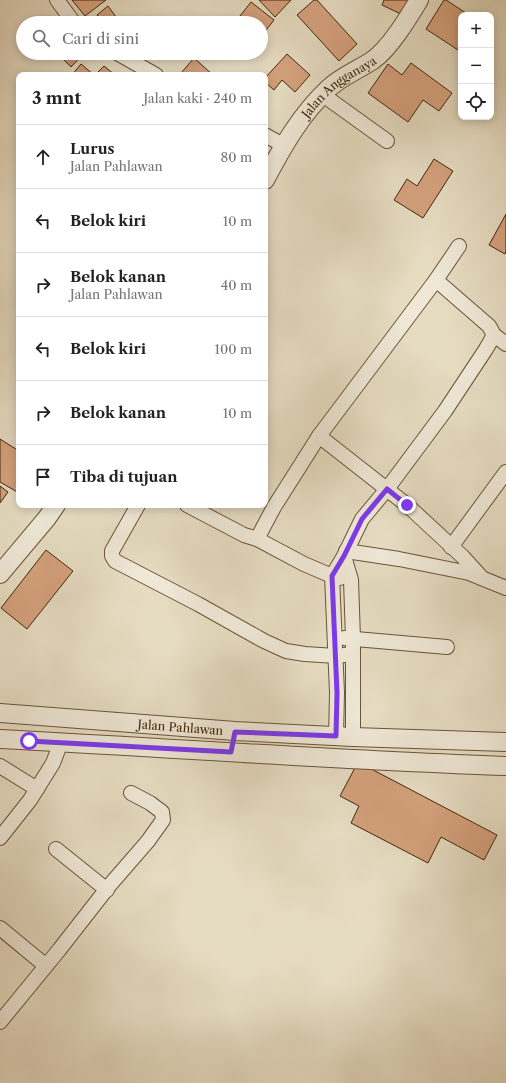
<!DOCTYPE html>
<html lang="id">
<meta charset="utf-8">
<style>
:root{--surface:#fff;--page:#f6f6f6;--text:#202124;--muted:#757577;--line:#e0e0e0}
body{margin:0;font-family:"Libre Caslon Text",serif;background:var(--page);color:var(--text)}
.controls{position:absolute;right:12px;top:12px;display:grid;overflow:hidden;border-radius:8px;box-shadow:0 2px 10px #0003}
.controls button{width:36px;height:36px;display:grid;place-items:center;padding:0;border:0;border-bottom:1px solid var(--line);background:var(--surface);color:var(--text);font:20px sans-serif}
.stop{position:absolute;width:12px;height:12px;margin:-9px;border:3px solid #7c3aed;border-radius:50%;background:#fff}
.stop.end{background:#7c3aed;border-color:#fff;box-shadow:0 1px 4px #0008}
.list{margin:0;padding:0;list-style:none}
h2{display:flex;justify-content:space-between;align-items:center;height:52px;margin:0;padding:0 16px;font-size:17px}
h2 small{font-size:13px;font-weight:400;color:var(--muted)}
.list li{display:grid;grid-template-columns:26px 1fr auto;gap:12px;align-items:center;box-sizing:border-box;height:64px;padding:0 16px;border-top:1px solid var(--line)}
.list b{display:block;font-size:15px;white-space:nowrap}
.list p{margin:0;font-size:13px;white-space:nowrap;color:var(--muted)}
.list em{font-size:13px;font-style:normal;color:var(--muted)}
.icon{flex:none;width:22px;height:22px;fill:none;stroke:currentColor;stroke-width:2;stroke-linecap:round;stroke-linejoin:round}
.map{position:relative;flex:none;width:506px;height:1083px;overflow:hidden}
.search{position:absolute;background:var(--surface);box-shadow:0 2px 10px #0003;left:16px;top:16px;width:252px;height:44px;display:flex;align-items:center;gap:10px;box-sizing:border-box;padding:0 14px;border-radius:22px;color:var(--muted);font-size:15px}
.panel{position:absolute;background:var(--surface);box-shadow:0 2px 10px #0003;left:16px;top:72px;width:252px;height:436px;border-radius:8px}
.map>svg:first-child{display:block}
</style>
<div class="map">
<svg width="506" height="1083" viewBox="0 0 506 1083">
<rect width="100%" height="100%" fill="#e6dcc2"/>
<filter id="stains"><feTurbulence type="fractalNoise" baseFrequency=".005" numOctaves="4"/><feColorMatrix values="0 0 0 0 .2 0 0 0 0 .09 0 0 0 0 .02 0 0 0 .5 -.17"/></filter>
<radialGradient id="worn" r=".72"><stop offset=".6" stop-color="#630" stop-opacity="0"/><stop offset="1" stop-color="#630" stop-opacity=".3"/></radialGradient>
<g fill="#d4a17d" stroke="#42270a">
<path d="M72,0H106L85,16Z"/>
<path d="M259,0H291L275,17Z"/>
<path d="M314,0H317L357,44L339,61L297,15Z"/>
<path d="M384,0H410L403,15L382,5Z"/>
<path d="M444,0H446L469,15H461V52L426,29Z"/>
<path d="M251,2L274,20L263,34L261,33V23H249L240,16Z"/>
<path d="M108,6L119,21L116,23H103L97,15Z"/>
<path d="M57,53H84L71,67Z"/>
<path d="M287,54L310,75L295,92L282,80L274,90L265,82V78Z"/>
<path d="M194,58L213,75H184L181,73Z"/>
<path d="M411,63L452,93L439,111L423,100L408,122L368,93L388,64L402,75Z"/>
<path d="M81,64L94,75H72Z"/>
<path d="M104,66L115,75H95Z"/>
<path d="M434,159L453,171L423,218L394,200L407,179L417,186Z"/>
<path d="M506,214V251L505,254L489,245Z"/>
<path d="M0,439L19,451V493L0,482Z"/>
<path d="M0,486L8,492L0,503Z"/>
<path d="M46,550L73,571L27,629L1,608Z"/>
<path d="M358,762L497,835L484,860L441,837L428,863L351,823L359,806L340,796Z"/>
</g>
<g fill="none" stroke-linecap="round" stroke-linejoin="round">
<defs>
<g id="minor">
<path d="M57,0L74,23"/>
<path d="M117,53L156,75"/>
<path d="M323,95L387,141"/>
<path d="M265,135L283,145"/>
<path d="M494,335L506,344"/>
<path d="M319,436L407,505L462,556L482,578"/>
<path d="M138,505L112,551V556L115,561L198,604L264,641L286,651L305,654L336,656L353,654"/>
<path d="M187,505L244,535L257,539L304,564L332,576L340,578"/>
<path d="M257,539L274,507L319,436L436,280L459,246"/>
<path d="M451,547L506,472"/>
<path d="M346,551L399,559L469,573L506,588"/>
<path d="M344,556L351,580L353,639V737"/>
<path d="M344,638L447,647"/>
<path d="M336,736L337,693L332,576L344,556L362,519L387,489L445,411L486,349L494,335L489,326L436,280"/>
<path d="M0,766L37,789"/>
<path d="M0,838L30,800L53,763L61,742"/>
<path d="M56,849L107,890"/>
<path d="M0,928L46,966"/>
<path d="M0,1022L59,950L109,886L148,841L163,820L162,812L150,803L131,793"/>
</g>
<g id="tertiary">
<path id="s1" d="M265,180C283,146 301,114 329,88C342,76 358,70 373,60C390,48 408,18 419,0"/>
<path d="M0,574L47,518L56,505"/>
<path id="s2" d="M0,713L235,731L353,737L506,742"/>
<path d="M0,739C169,748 337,760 506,766"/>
</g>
</defs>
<use href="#minor" stroke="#6b5438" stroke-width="16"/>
<use href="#tertiary" stroke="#6b5438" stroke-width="20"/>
<use href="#minor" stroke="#efe8d7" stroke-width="14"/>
<use href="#tertiary" stroke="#efe8d7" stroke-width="18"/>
</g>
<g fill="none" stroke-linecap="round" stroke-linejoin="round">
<path stroke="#7c3aed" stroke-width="5" d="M29,741L231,752L235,732L336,736L337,693L332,576L344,556L362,519L387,489L407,505"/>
</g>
<g text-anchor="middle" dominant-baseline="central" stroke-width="3" stroke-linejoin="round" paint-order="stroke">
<g font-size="12" fill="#42270a" stroke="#efe8d7">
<text stroke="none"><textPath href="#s1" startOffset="121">Jalan Angganaya</textPath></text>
<text stroke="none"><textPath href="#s2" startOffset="181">Jalan Pahlawan</textPath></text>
</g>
</g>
<rect width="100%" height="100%" filter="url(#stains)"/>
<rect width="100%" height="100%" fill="url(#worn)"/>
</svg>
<div class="controls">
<button>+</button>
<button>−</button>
<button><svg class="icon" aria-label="locate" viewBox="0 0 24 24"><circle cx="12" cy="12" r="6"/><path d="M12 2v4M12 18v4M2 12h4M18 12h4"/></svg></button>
</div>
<div class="stop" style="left:29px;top:741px"></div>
<div class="stop end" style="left:407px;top:505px"></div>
<div class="search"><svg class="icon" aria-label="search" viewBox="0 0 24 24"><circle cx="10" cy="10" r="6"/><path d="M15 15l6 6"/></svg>Cari di sini</div>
<section class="panel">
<h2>3 mnt<small>Jalan kaki · 240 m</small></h2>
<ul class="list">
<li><svg class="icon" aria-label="ahead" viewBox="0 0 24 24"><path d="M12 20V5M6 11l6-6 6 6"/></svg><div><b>Lurus</b><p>Jalan Pahlawan</p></div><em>80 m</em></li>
<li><svg class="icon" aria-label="left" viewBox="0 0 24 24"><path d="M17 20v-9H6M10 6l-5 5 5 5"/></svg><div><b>Belok kiri</b></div><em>10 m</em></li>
<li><svg class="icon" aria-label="right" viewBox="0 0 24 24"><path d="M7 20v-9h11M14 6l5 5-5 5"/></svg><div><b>Belok kanan</b><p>Jalan Pahlawan</p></div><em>40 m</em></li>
<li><svg class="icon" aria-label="left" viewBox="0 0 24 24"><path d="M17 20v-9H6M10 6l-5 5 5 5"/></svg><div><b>Belok kiri</b></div><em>100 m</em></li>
<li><svg class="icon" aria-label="right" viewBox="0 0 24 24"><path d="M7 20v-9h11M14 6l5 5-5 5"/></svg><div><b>Belok kanan</b></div><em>10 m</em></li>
<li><svg class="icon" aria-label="arrive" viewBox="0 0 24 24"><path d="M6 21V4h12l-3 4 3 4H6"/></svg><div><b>Tiba di tujuan</b></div></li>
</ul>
</section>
</div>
